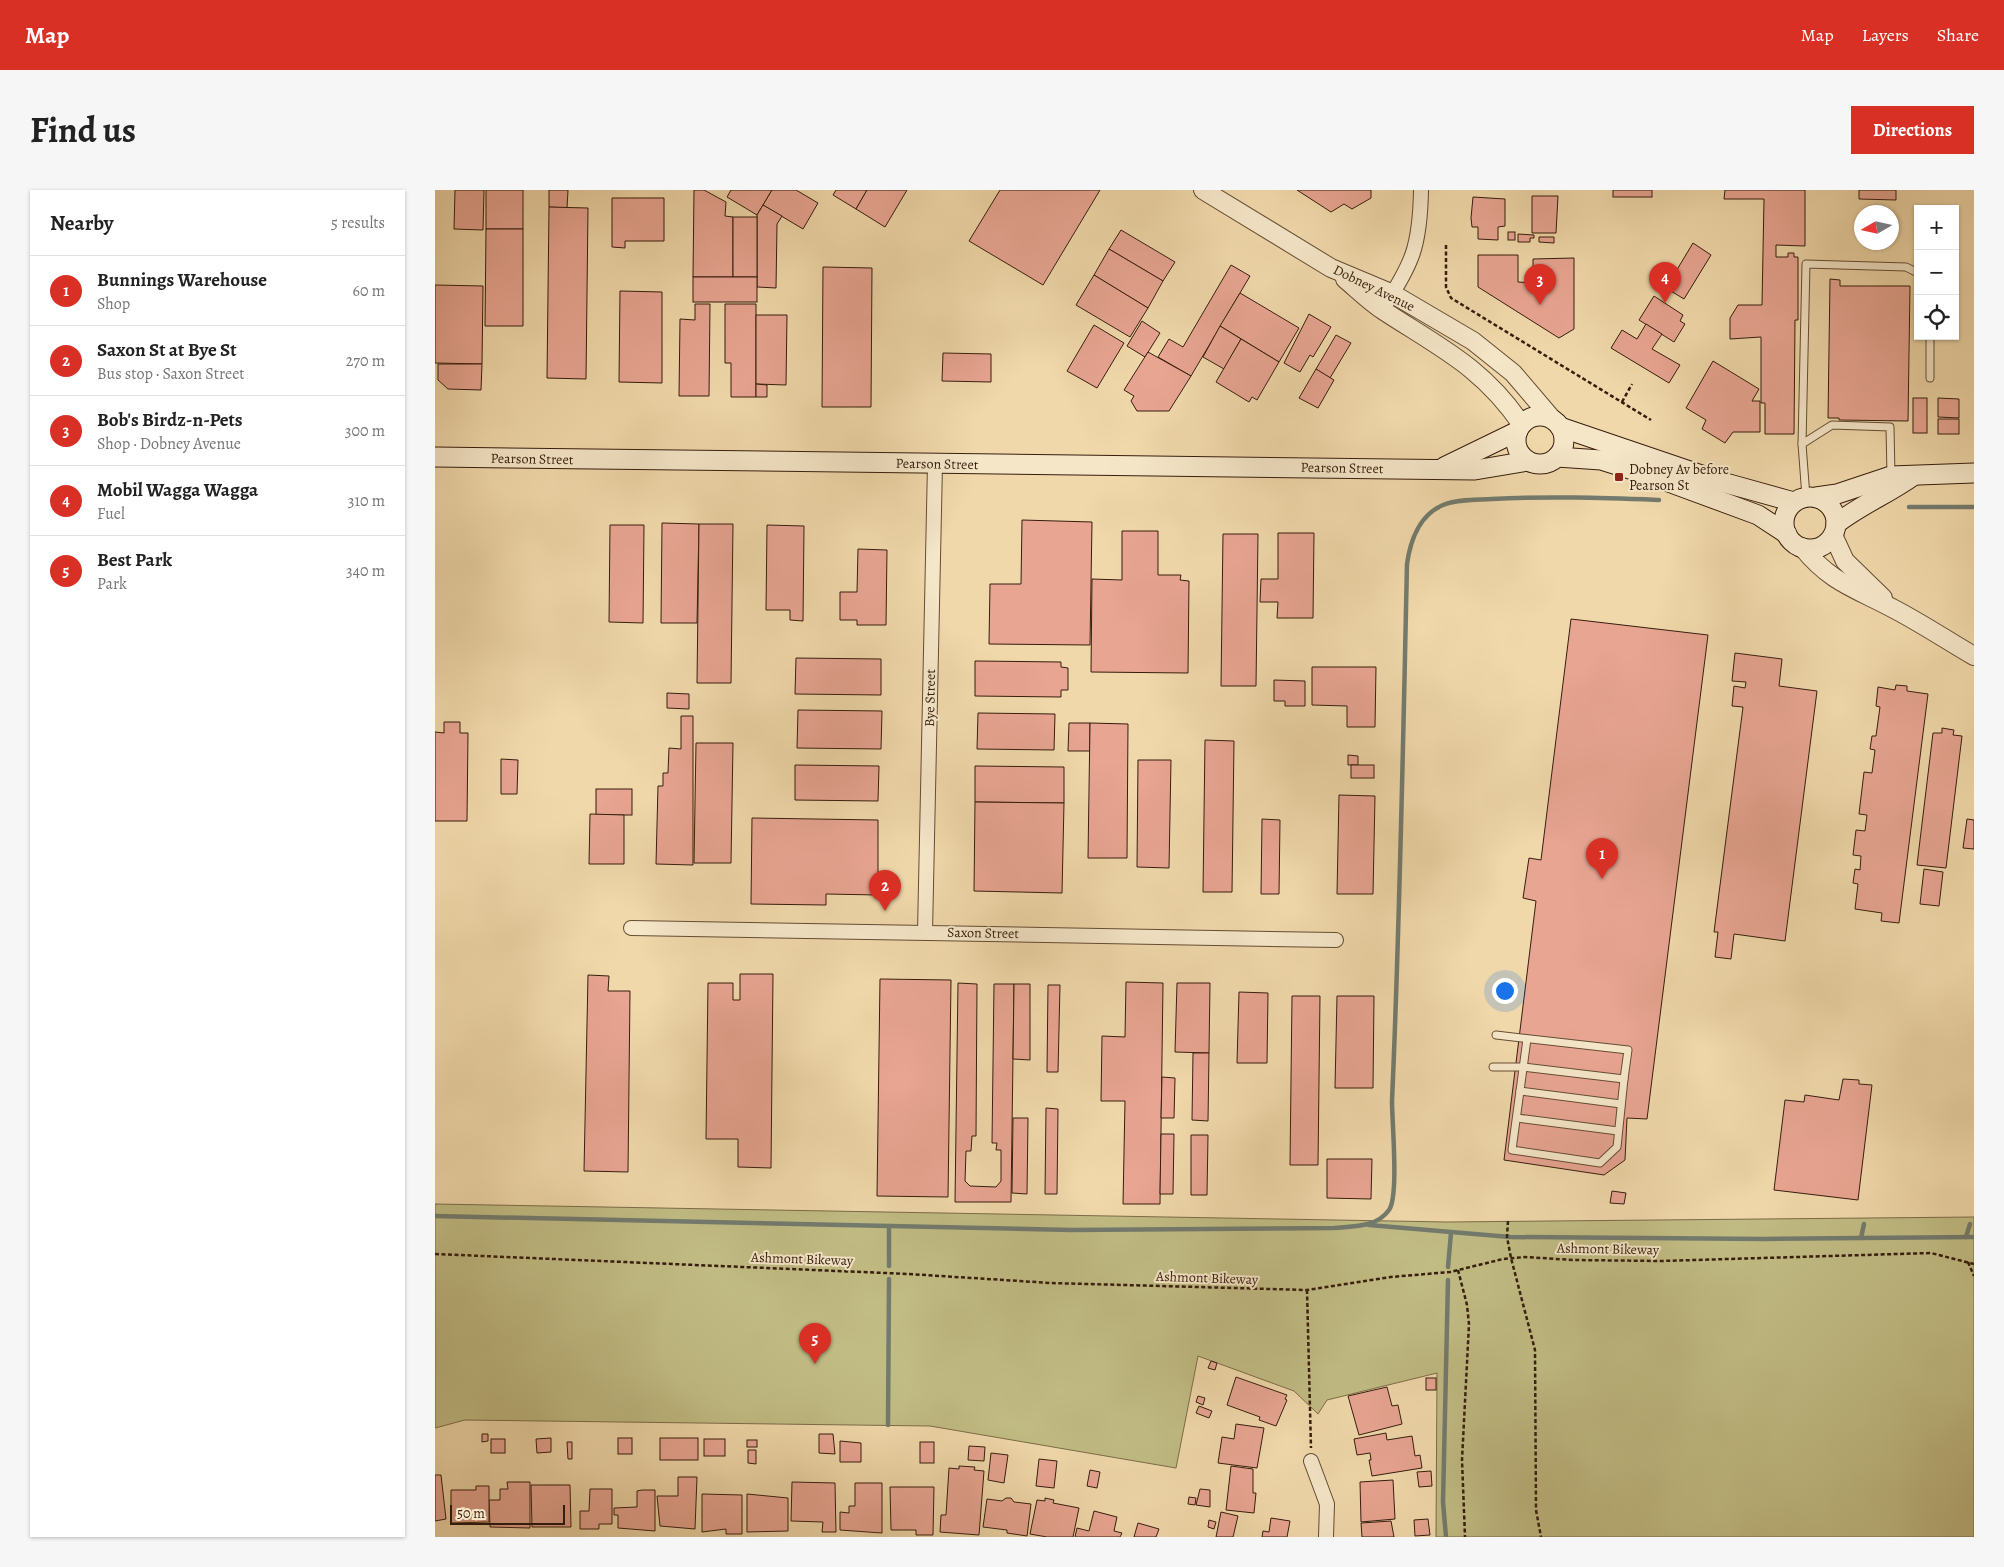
<!DOCTYPE html>
<meta charset="utf-8">
<style>
:root{--surface:#fff;--page:#f6f6f6;--text:#222;--muted:#767676;--line:#e0e0e0;--accent:#d93025}
body{margin:0;font-family:Alegreya,serif;background:var(--page);color:var(--text)}
.controls{position:absolute;right:15px;top:15px;display:grid;overflow:hidden;border-radius:0px;box-shadow:0 1px 4px #0004}
.controls button{width:45px;height:45px;display:grid;place-items:center;padding:0;border:0;border-bottom:1px solid var(--line);background:var(--surface);color:var(--text);font:25px sans-serif}
.compass{position:absolute;left:1419px;top:15px;width:45px;height:45px;border-radius:50%;background:var(--surface);box-shadow:0 1px 4px #0004;rotate:261deg}
.scale{position:absolute;left:15px;bottom:12px;width:115px;box-sizing:border-box;padding-left:5px;border:2px solid #361d0d;border-top:0;font-size:14px;line-height:18px;white-space:nowrap;color:#361d0d;-webkit-text-stroke:4px #f5e6c8;paint-order:stroke}
.you{position:absolute;left:1069px;top:800px;width:18px;height:18px;margin:-12px;border:4px solid #fff;border-radius:50%;background:#1a73e8;box-shadow:0 0 0 8px #1a73e833}
.badge{display:grid;place-items:center;width:32px;height:32px;border-radius:50%;background:var(--accent);color:#fff;font-size:16px;font-weight:700}
.pin{position:absolute;translate:-50% -41px;filter:drop-shadow(0 1px 2px #0008)}
.pin::after{content:'';position:absolute;top:26px;width:18px;height:15px;background:inherit;clip-path:polygon(0 0,100% 0,50% 100%)}
.list{margin:0;padding:0;list-style:none}
h2{display:flex;justify-content:space-between;align-items:center;height:65px;margin:0;padding:0 20px;font-size:21px}
h2 small{font-size:16px;font-weight:400;color:var(--muted)}
.list li{display:grid;grid-template-columns:32px 1fr auto;gap:15px;align-items:center;box-sizing:border-box;height:70px;padding:0 20px;border-top:1px solid var(--line)}
.list b{display:block;font-size:19px;white-space:nowrap}
.list p{margin:0;font-size:16px;white-space:nowrap;color:var(--muted)}
.list em{font-size:16px;font-style:normal;color:var(--muted)}
.icon{flex:none;width:28px;height:28px;fill:none;stroke:currentColor;stroke-width:2;stroke-linecap:round;stroke-linejoin:round}
.map{position:relative;flex:none;width:1539px;height:1347px;overflow:hidden;border-radius:0px}
header{display:flex;align-items:center;gap:30px;box-sizing:border-box;height:70px;padding:0 25px;background:var(--accent);color:#fff}
header strong{font-size:24px}
nav{display:flex;gap:28px;margin-inline-start:auto;font-size:18px}
.intro{display:flex;align-items:center;justify-content:space-between;box-sizing:border-box;height:120px;padding:0 30px}
h1{margin:0;font-size:35px}
.button{padding:12px 22px;border-radius:0px;background:var(--accent);color:#fff;font-size:18px;font-weight:700}
main{display:flex;gap:30px;padding:0 30px}
aside{flex:1;background:var(--surface);border-radius:0px;box-shadow:0 1px 4px #0004}
.map>svg:first-child{display:block}
</style>
<header>
<strong>Map</strong>
<nav><a>Map</a><a>Layers</a><a>Share</a></nav>
</header>
<div class="intro"><h1>Find us</h1><a class="button">Directions</a></div>
<main>
<aside>
<h2>Nearby<small>5 results</small></h2>
<ul class="list">
<li><span class="badge">1</span><div><b>Bunnings Warehouse</b><p>Shop</p></div><em>60 m</em></li>
<li><span class="badge">2</span><div><b>Saxon St at Bye St</b><p>Bus stop · Saxon Street</p></div><em>270 m</em></li>
<li><span class="badge">3</span><div><b>Bob's Birdz-n-Pets</b><p>Shop · Dobney Avenue</p></div><em>300 m</em></li>
<li><span class="badge">4</span><div><b>Mobil Wagga Wagga</b><p>Fuel</p></div><em>310 m</em></li>
<li><span class="badge">5</span><div><b>Best Park</b><p>Park</p></div><em>340 m</em></li>
</ul>
</aside>
<div class="map">
<svg width="1539" height="1347" viewBox="0 0 1539 1347">
<rect width="100%" height="100%" fill="#f0d8aa"/>
<filter id="stains"><feTurbulence type="fractalNoise" baseFrequency=".004" numOctaves="4"/><feColorMatrix values="0 0 0 0 .2 0 0 0 0 .09 0 0 0 0 .02 0 0 0 .5 -.17"/></filter>
<radialGradient id="worn" r=".72"><stop offset=".6" stop-color="#630" stop-opacity="0"/><stop offset="1" stop-color="#630" stop-opacity=".3"/></radialGradient>
<path fill="#c1bc84" stroke="#7c6c48" d="M0,1014L1012,1032L1539,1027V1347H1001L1002,1183L892,1210L883,1224L859,1201L763,1166L741,1278L495,1236L30,1230L0,1238Z"/>
<g fill="none" stroke-linecap="round" stroke-linejoin="round">
<g stroke="#737b6e" stroke-width="4.5">
<path d="M1474,317H1539"/>
<path d="M0,1026L637,1040L899,1038C918,1036 941,1038 954,1020C964,1006 957,933 957,911C965,732 968,553 972,374C975,352 984,325 1008,315C1022,309 1041,310 1057,309C1113,306 1168,308 1224,310"/>
<path d="M934,1035L1075,1047L1329,1049L1539,1047"/>
<path d="M454,1036V1076"/>
<path d="M1531,1047L1535,1034"/>
<path d="M1426,1048L1429,1034"/>
<path d="M1013,1077L1016,1043"/>
<path d="M453,1235L454,1089"/>
<path d="M1011,1347L1008,1312L1013,1090"/>
</g>
</g>
<g fill="#e8a592" stroke="#361d0d">
<path d="M20,0H49L48,40L19,39Z"/>
<rect x="51" y="0" width="37" height="39"/>
<path d="M114,0H133L132,18L114,17Z"/>
<path d="M259,0H269L291,12L290,26L298,27V87H258Z"/>
<path d="M296,0H337L322,25L292,7Z"/>
<path d="M337,0H361L383,13L368,39L328,15Z"/>
<path d="M401,0H432L421,19L398,5Z"/>
<path d="M432,0H472L450,37L421,19Z"/>
<path d="M565,0H665L608,95L534,51Z"/>
<path d="M862,0H936V8L917,19L909,14L896,22Z"/>
<rect x="1178" y="0" width="39" height="7"/>
<path d="M1290,0H1370V56L1341,55V67H1353V63H1359V67H1363V130H1360L1359,244H1330V213H1326V147L1295,149V128L1303,115H1327L1329,9H1289Z"/>
<path d="M1424,0H1461V10L1424,9Z"/>
<path d="M1097,6H1123L1121,43H1097Z"/>
<path d="M1038,7L1070,9V36L1063,37V50L1043,49V37H1037L1036,28Z"/>
<path d="M177,8H229V51H190V58L177,57Z"/>
<path d="M328,15L347,26L342,34L341,98L322,97V25Z"/>
<path d="M114,17L153,18L151,189L112,188Z"/>
<rect x="298" y="27" width="24" height="60"/>
<path d="M51,39H88V136H50Z"/>
<path d="M686,40L740,72L728,91L674,59Z"/>
<rect x="1073" y="42" width="7" height="8"/>
<path d="M1083,44L1099,45V48H1095V52H1083Z"/>
<path d="M1104,47H1119V53L1104,52Z"/>
<path d="M1258,53L1276,65L1249,109L1231,98Z"/>
<path d="M674,59L728,91L713,118L659,85Z"/>
<path d="M1043,65H1083V92L1098,93V69L1139,68V139L1124,148L1043,97Z"/>
<path d="M796,75L815,86L756,186L723,167L734,149L748,157Z"/>
<path d="M388,77L437,78L436,217H387Z"/>
<path d="M659,85L713,118L695,147L641,115Z"/>
<rect x="258" y="87" width="64" height="25"/>
<path d="M1395,89L1405,90V96H1475L1473,231L1404,230V228H1393Z"/>
<path d="M0,95L48,96L47,174L0,173Z"/>
<path d="M185,101L227,102V193L184,192Z"/>
<path d="M805,103L864,138L844,172L785,136Z"/>
<path d="M1219,106L1248,125L1245,131L1250,134L1239,152L1204,130Z"/>
<path d="M260,114H275L274,206H244L245,129L260,130Z"/>
<path d="M290,114H321V207H296V173H290Z"/>
<path d="M874,124L896,137L878,167L875,165L865,182L849,173Z"/>
<path d="M321,125H352L351,195L321,194Z"/>
<path d="M707,131L725,143L710,167L692,156Z"/>
<path d="M1211,134L1227,144L1217,159L1245,175L1234,193L1176,158L1187,140L1202,149Z"/>
<path d="M659,135L689,153L662,198L632,181Z"/>
<path d="M785,136L806,149L789,179L768,167Z"/>
<path d="M901,145L916,153L895,188L881,179Z"/>
<path d="M806,149L844,172L822,210L817,207L814,212L781,192Z"/>
<path d="M713,162L756,186L734,221H702L696,211L699,206L689,200Z"/>
<path d="M508,163L556,164V192L507,191Z"/>
<path d="M1278,171L1324,199L1317,211H1325V242H1298L1290,253L1267,239L1271,230L1251,218Z"/>
<path d="M3,174H47L46,200L13,199L3,190Z"/>
<path d="M881,179L899,190L883,218L864,208Z"/>
<path d="M321,194L332,195V207H321Z"/>
<rect x="1478" y="208" width="14" height="35"/>
<path d="M1503,208L1524,209V228L1503,227Z"/>
<rect x="1503" y="229" width="21" height="15"/>
<path d="M587,330L657,332L655,455L554,454L555,394H586Z"/>
<path d="M227,333L264,334L262,433H226Z"/>
<path d="M264,334H298L296,493H262Z"/>
<path d="M175,335H209L208,433L174,432Z"/>
<path d="M332,335L369,336L368,431L355,430V420H331Z"/>
<path d="M687,341H723V385H746L745,390L754,391L753,483L656,482L657,389L687,390Z"/>
<path d="M843,343H879L878,428H842L843,412H825L826,389H843Z"/>
<path d="M788,344H823L821,496H786Z"/>
<path d="M423,359L452,360L451,435H422V430H405V402H422Z"/>
<path d="M1136,429L1273,445L1212,929L1192,928L1190,970L1169,985L1069,970L1101,711L1088,708L1094,668L1106,670Z"/>
<path d="M1300,463L1347,469L1344,496L1382,501L1350,751L1299,744L1296,769L1280,767L1283,742H1279L1308,517L1297,516L1299,496L1310,498L1311,492L1297,491Z"/>
<path d="M361,468L446,469V505L360,504Z"/>
<path d="M540,471L626,472V477L633,478V500H626V507L540,506Z"/>
<path d="M877,477H941L940,537H912V516L877,515Z"/>
<path d="M839,490L870,491V516H850V511H839Z"/>
<path d="M1461,495L1472,496V501L1493,504L1464,733L1446,731L1447,723L1420,719L1423,694L1418,693L1420,679L1425,680L1426,666L1418,665L1421,640L1430,641L1432,625L1424,624L1429,582L1437,583L1440,560L1435,559L1437,546H1441L1445,517L1441,516L1443,497L1460,500Z"/>
<path d="M232,503L254,504V519L232,518Z"/>
<path d="M363,520L447,521L446,559L362,558Z"/>
<path d="M543,523L620,524L619,560L542,559Z"/>
<path d="M246,526H258V675L221,674L223,596H228V583H233L234,558L246,559Z"/>
<path d="M9,532H25V543H33L32,631H0V542L9,543Z"/>
<path d="M634,533H655V561H633Z"/>
<path d="M655,533L693,534L692,668H653Z"/>
<path d="M1507,538L1519,540L1518,545L1527,546L1511,678L1482,675L1498,543H1507Z"/>
<path d="M770,550L799,551L797,702H768Z"/>
<path d="M261,553H298L296,673H259Z"/>
<path d="M913,565L923,566V575H913Z"/>
<path d="M66,569L83,570L82,604H66Z"/>
<path d="M703,570H736L734,678L702,677Z"/>
<path d="M360,575L444,576L443,611L360,610Z"/>
<rect x="916" y="575" width="23" height="13"/>
<path d="M540,576L629,577V613L540,612Z"/>
<rect x="161" y="599" width="36" height="26"/>
<path d="M904,605L940,606L938,704H902Z"/>
<path d="M540,612L629,613L627,703L539,701Z"/>
<path d="M155,624L189,625V674H154Z"/>
<path d="M317,628L443,630V705L391,704V715L316,714Z"/>
<path d="M827,629L845,630L844,704H826Z"/>
<path d="M1532,629L1539,630V659L1528,658Z"/>
<path d="M1489,679L1508,682L1504,716L1485,714Z"/>
<path d="M305,784H338L336,978L303,977V949H271L273,793H298V810H305Z"/>
<path d="M153,785L174,786L173,801H195L193,982L149,981Z"/>
<path d="M445,789L516,790L513,1007L442,1006Z"/>
<path d="M691,792L728,793L725,1014H688L690,911H666L667,846L690,847Z"/>
<path d="M523,793L542,794L541,946H537L536,961H531L530,991L535,996L561,997L566,991V960H561L562,953H557L559,794H579L576,1012H520Z"/>
<path d="M742,793H775L774,863L740,862Z"/>
<path d="M579,794H595V870L578,869Z"/>
<path d="M613,795H625L623,882H612Z"/>
<path d="M804,802L833,803L832,873H802Z"/>
<path d="M857,806H885L883,975H855Z"/>
<path d="M902,806H939L938,898H900Z"/>
<path d="M758,863H774L773,931L757,930Z"/>
<path d="M727,887L740,888L739,928H726Z"/>
<path d="M1408,889L1424,890V894L1437,895L1423,1010L1339,1000L1350,910L1369,912L1370,905L1404,910Z"/>
<path d="M611,918L623,919L622,1004H610Z"/>
<path d="M578,928H593L592,1004L577,1003Z"/>
<path d="M726,944H739L738,1004H725Z"/>
<path d="M756,945H773L772,1005H756Z"/>
<path d="M892,969H937L936,1009L892,1008Z"/>
<path d="M1177,1001L1191,1003L1189,1014L1175,1013Z"/>
<path d="M776,1171L782,1173L780,1180L773,1178Z"/>
<path d="M801,1187L852,1205L850,1209L852,1210L841,1236L824,1230L825,1227L792,1215Z"/>
<rect x="991" y="1188" width="10" height="12"/>
<path d="M952,1197L957,1216L963,1215L967,1234L924,1245L913,1206Z"/>
<path d="M763,1206L770,1208L768,1215L761,1212Z"/>
<path d="M764,1216L777,1221L774,1228L761,1223Z"/>
<path d="M801,1234L829,1238L822,1278L783,1273L787,1247L799,1249Z"/>
<path d="M951,1243L952,1250L977,1246L980,1266L985,1265L987,1278L937,1286L934,1270H936L935,1263L922,1265L919,1249Z"/>
<path d="M47,1244H53V1251L47,1252Z"/>
<path d="M384,1244H398L400,1264L384,1263Z"/>
<path d="M116,1248V1262L102,1263L101,1249Z"/>
<rect x="183" y="1248" width="14" height="16"/>
<rect x="225" y="1248" width="38" height="22"/>
<rect x="56" y="1249" width="14" height="14"/>
<rect x="269" y="1249" width="21" height="17"/>
<rect x="312" y="1250" width="10" height="7"/>
<path d="M405,1251L426,1253V1272H405Z"/>
<path d="M132,1252H137V1269H133Z"/>
<rect x="485" y="1252" width="14" height="21"/>
<path d="M534,1256L550,1257L549,1271L533,1270Z"/>
<path d="M313,1260H321V1274L313,1273Z"/>
<path d="M556,1263L573,1265L569,1293L553,1290Z"/>
<path d="M604,1269L622,1271L619,1298L601,1296Z"/>
<path d="M524,1276L540,1277L539,1280L549,1281L544,1345L505,1342L506,1325H511L514,1278L524,1279Z"/>
<path d="M796,1276L818,1279V1303H821L819,1323L791,1320Z"/>
<path d="M655,1280L665,1282L662,1298L652,1296Z"/>
<path d="M996,1281L997,1296L984,1297L982,1282Z"/>
<path d="M0,1285H6L11,1329L0,1331Z"/>
<path d="M243,1287H262L260,1339L225,1336L222,1306H243Z"/>
<path d="M958,1290L960,1329L926,1332L925,1292Z"/>
<path d="M72,1292H95V1338L55,1337L54,1310H65V1299H73Z"/>
<path d="M357,1292L400,1293L401,1342H387L388,1332L356,1331Z"/>
<path d="M420,1293H447V1343L405,1340V1322L414,1323V1316H420Z"/>
<path d="M96,1295H135L136,1337H97Z"/>
<path d="M41,1296H54V1332L16,1333V1300H41Z"/>
<path d="M455,1297H499L498,1345H481V1340H456Z"/>
<path d="M155,1299H177V1334H164V1339H145V1321H154Z"/>
<path d="M765,1299L775,1300V1317L761,1315Z"/>
<path d="M207,1300H220V1341L183,1338V1325H179V1318L202,1317V1301Z"/>
<path d="M267,1304L307,1305V1344H291V1339L267,1342Z"/>
<path d="M312,1304L353,1308V1341L312,1342Z"/>
<path d="M754,1307L761,1308L760,1315L753,1314Z"/>
<path d="M571,1308H576L579,1312L596,1314L592,1346L572,1343V1340L548,1337L552,1309L567,1311Z"/>
<path d="M610,1308L619,1310L618,1313L644,1318L638,1347H612L595,1344L602,1310L610,1311Z"/>
<path d="M659,1321L682,1327L679,1341L687,1343L685,1347H640L642,1338L654,1341Z"/>
<path d="M786,1322L803,1326L798,1347H781Z"/>
<path d="M836,1328L855,1331L852,1347H827L828,1341L834,1342Z"/>
<path d="M993,1329L995,1345L980,1346L979,1330Z"/>
<path d="M774,1330L781,1332L779,1339L773,1337Z"/>
<path d="M956,1331L959,1347H927L926,1333Z"/>
<path d="M703,1333L724,1339L721,1347H699Z"/>
</g>
<g fill="none" stroke-linecap="round" stroke-linejoin="round">
<defs>
<g id="service">
<path d="M1495,146V188"/>
<path d="M1367,254L1397,235L1455,237L1456,286"/>
<path d="M1371,307L1367,254L1371,74L1471,77L1483,83"/>
<path d="M1092,849L1077,960L1165,973L1182,957L1189,889"/>
<path d="M1058,877H1088L1189,889L1193,860L1061,845"/>
<path d="M1085,901L1186,914"/>
<path d="M1082,928L1183,941"/>
</g>
<g id="minor">
<path d="M947,120C978,73 985,56 986,0"/>
<path d="M196,738L901,750"/>
<path d="M490,742L500,274"/>
<path d="M876,1271L892,1314L891,1347"/>
</g>
<g id="tertiary">
<path d="M768,0L896,78L958,104L1038,151L1078,183L1119,231"/>
<path d="M910,89C923,100 935,112 949,121C1004,157 1048,177 1087,235"/>
<path d="M1398,345L1410,371L1448,408"/>
<path d="M1367,357C1396,393 1420,398 1459,419C1486,433 1513,451 1539,466"/>
</g>
<g id="secondary">
<circle cx="1105" cy="250" r="24"/>
<path d="M1125,237L1287,292L1359,312"/>
<path d="M0,267L1040,280L1093,271"/>
<path d="M1122,267L1166,270L1220,287L1323,325L1352,344"/>
<path d="M1009,277L1083,241"/>
<path d="M1381,307L1402,304L1456,286L1539,283"/>
<circle cx="1375" cy="333" r="26"/>
<path d="M1401,334C1425,315 1453,304 1478,286"/>
</g>
</defs>
<use href="#service" stroke="#644c34" stroke-width="9"/>
<use href="#minor" stroke="#644c34" stroke-width="16"/>
<use href="#tertiary" stroke="#644c34" stroke-width="20"/>
<use href="#secondary" stroke="#361d0d" stroke-width="21"/>
<g stroke="#361d0d" stroke-width="2.5" stroke-dasharray="4 2.5" stroke-linecap="butt">
<path d="M1011,55V97L1016,108L1216,230"/>
<path d="M1187,212L1197,194"/>
<path d="M1073,1031L1072,1047L1076,1068L1100,1160L1101,1320L1106,1347"/>
<path d="M0,1064L474,1084L616,1093L872,1100L956,1087L1015,1082L1068,1069L1090,1067L1139,1070L1226,1071L1496,1063L1539,1074"/>
<path d="M1533,1072L1539,1086"/>
<path d="M1023,1080L1032,1115L1034,1134L1027,1270L1030,1347"/>
<path d="M872,1100L876,1258"/>
</g>
<use href="#service" stroke="#f5e6c8" stroke-width="7"/>
<use href="#minor" stroke="#f5e6c8" stroke-width="14"/>
<use href="#tertiary" stroke="#f5e6c8" stroke-width="18"/>
<use href="#secondary" stroke="#f5e6c8" stroke-width="19"/>
</g>
<rect fill="#8f2418" stroke="#f5e6c8" stroke-width="2" x="1179" y="282" width="10" height="10" rx="2.5"/>
<g text-anchor="middle" dominant-baseline="central" stroke-width="4" stroke-linejoin="round" paint-order="stroke">
<g font-size="14" fill="#361d0d" stroke="#f5e6c8">
<text transform="translate(939 98) rotate(26)">Dobney Avenue</text>
<text transform="translate(97 269) rotate(1)">Pearson Street</text>
<text transform="translate(502 274) rotate(1)">Pearson Street</text>
<text transform="translate(907 278) rotate(1)">Pearson Street</text>
<text transform="translate(495 508) rotate(-89)">Bye Street</text>
<text transform="translate(548 743) rotate(1)">Saxon Street</text>
<text transform="translate(1173 1059) rotate(1)">Ashmont Bikeway</text>
<text transform="translate(367 1069) rotate(2)">Ashmont Bikeway</text>
<text transform="translate(772 1088) rotate(2)">Ashmont Bikeway</text>
</g>
<g font-size="14" fill="#361d0d" stroke="#f5e6c8" text-anchor="start">
<text x="1194" y="279">Dobney Av before<tspan x="1194" dy="16">Pearson St</tspan></text>
</g>
</g>
<rect width="100%" height="100%" filter="url(#stains)"/>
<rect width="100%" height="100%" fill="url(#worn)"/>
</svg>
<div class="controls">
<button>+</button>
<button>−</button>
<button><svg class="icon" aria-label="locate" viewBox="0 0 24 24"><circle cx="12" cy="12" r="6"/><path d="M12 2v4M12 18v4M2 12h4M18 12h4"/></svg></button>
</div>
<svg class="compass" viewBox="-18 -18 36 36"><path d="M0-13l5 13h-10z" fill="#e53935"/><path d="M0 13l5-13h-10z" fill="#767676"/></svg>
<div class="scale">50 m</div>
<div class="you"></div>
<div class="pin badge" style="left:1167px;top:689px">1</div>
<div class="pin badge" style="left:450px;top:721px">2</div>
<div class="pin badge" style="left:1105px;top:115px">3</div>
<div class="pin badge" style="left:1230px;top:113px">4</div>
<div class="pin badge" style="left:380px;top:1174px">5</div>
</div>
</main>
